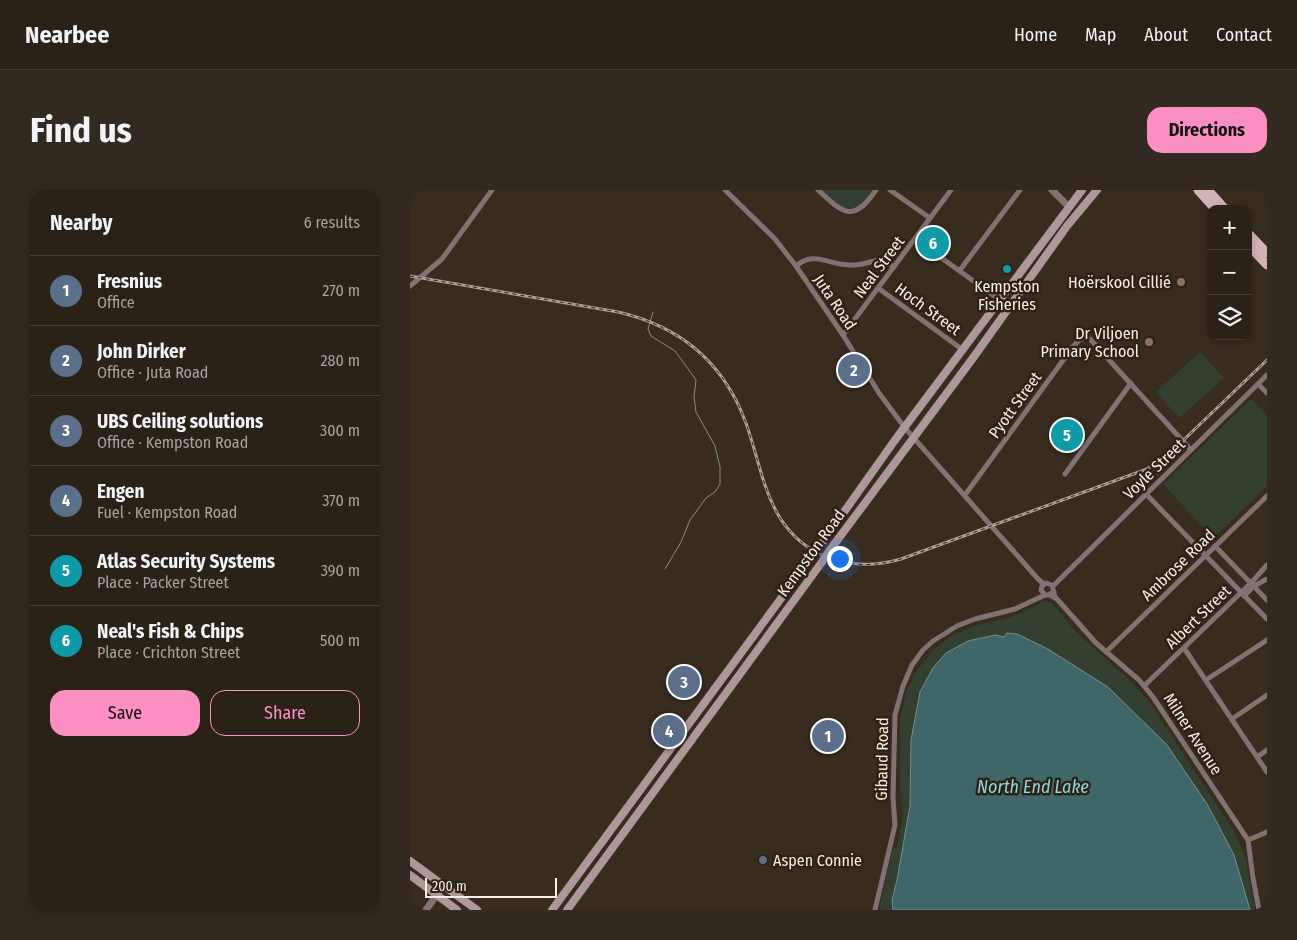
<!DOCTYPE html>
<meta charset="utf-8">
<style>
:root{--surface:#2a2117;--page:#322920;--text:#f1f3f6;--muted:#a5a3a1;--line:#463e36;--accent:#fc8fc2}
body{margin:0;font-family:"Fira Sans Condensed",sans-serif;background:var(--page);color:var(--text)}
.controls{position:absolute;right:15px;top:15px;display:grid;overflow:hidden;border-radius:10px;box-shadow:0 2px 8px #0003}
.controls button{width:45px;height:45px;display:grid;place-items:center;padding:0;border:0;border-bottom:1px solid var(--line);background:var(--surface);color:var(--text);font:25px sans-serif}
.scale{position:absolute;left:15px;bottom:12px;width:132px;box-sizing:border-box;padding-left:5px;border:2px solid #f6ede5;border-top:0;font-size:14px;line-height:18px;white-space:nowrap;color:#f6ede5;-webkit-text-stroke:4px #2e2216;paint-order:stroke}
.you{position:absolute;left:429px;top:368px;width:18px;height:18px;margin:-12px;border:4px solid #fff;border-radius:50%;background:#1a73e8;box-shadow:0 0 0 8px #1a73e833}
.badge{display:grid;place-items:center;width:32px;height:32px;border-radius:50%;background:var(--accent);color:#fff;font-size:16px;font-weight:700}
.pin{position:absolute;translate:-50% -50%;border:2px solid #fff;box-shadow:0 1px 5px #0006}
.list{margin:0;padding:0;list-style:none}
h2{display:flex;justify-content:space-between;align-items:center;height:65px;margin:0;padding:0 20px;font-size:21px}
h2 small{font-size:16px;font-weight:400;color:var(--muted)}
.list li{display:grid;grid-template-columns:32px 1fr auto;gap:15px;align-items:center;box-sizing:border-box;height:70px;padding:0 20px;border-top:1px solid var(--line)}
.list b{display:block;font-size:19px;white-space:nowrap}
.list p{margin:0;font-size:16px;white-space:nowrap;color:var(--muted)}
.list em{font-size:16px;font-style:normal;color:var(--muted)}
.actions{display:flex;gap:10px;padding:15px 20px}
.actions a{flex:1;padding:11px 0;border:1px solid var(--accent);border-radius:15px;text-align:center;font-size:18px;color:var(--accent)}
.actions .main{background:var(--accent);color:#111}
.icon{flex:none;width:28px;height:28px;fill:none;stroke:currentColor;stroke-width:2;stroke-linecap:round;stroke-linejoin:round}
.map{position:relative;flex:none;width:857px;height:720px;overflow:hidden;border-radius:15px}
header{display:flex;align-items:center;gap:30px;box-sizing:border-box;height:70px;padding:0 25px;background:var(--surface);border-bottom:1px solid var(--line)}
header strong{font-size:24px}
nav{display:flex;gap:28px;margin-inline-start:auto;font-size:18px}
.intro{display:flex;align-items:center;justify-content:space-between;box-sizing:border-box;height:120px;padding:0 30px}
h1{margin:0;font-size:35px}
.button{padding:12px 22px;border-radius:15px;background:var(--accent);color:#111;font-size:18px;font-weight:700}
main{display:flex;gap:30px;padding:0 30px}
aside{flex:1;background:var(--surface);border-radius:15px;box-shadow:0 2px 8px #0003}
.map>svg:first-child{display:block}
</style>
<header>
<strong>Nearbee</strong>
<nav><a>Home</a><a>Map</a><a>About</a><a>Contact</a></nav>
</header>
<div class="intro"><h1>Find us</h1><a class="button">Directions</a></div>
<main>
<aside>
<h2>Nearby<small>6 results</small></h2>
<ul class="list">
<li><span class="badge" style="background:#5c6f8a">1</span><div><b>Fresnius</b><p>Office</p></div><em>270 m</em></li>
<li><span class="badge" style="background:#5c6f8a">2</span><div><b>John Dirker</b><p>Office · Juta Road</p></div><em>280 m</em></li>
<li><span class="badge" style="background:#5c6f8a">3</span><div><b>UBS Ceiling solutions</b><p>Office · Kempston Road</p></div><em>300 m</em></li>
<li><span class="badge" style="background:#5c6f8a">4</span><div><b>Engen</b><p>Fuel · Kempston Road</p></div><em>370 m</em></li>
<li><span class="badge" style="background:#0f9aa8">5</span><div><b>Atlas Security Systems</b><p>Place · Packer Street</p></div><em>390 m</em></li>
<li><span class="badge" style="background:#0f9aa8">6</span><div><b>Neal's Fish &amp; Chips</b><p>Place · Crichton Street</p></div><em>500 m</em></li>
</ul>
<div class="actions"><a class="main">Save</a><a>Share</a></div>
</aside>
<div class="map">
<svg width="857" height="720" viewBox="0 0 857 720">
<rect width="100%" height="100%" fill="#382c1f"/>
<g fill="#33402f">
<path d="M412,0H463C442,29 435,22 412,0Z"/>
<path d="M790,162L814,188L769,228L746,202Z"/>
<path d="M841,209L857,225V296L803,348L753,294Z"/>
<path d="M633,411L642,413L667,443L701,473L703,476L717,488L738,510L825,643L835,666L845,720H840L824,665L606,444L597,443L501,550L500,616L487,690L482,710L483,720H469L483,658H487L493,626L490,596V527L497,501L505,483L524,459L542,446L563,436L601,427L620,419Z"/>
</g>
<path fill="#3f676a" stroke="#768f8f" d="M597,443L607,444L636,458L698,497L757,555L797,614L824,665L840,720H483L482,710L487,690L500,616L501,550L510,502L523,478L536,463L558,451L585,445L594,447Z"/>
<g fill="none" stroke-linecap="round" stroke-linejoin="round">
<path stroke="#768f8f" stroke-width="1" d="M243,122L238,139L241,146L265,161L284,187L286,190L284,207L286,222L305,256L310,277V294L305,302L296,308L280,330L271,352L255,379"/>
<g stroke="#817172" stroke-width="5">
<path d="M315,0L365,49L386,76L433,145L469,203L495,238L628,389L634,394"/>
<path d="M408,0C433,23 443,34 466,0"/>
<path d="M480,0L520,28"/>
<path d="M505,49L590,110"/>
<path d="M386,76C404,60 419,75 439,75C451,76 460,71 471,70L484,77"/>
<path d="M550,80L610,0"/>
<path d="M0,96L32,69L82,0"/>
<path d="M468,98L553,160"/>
<path d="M433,145L541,0"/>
<path d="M848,194L857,203"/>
<path d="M655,284L721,193"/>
<path d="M736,304L857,429"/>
<path d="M555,305L662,158L669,150L675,147L680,149L781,260"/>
<path d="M805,356L857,410"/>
<path d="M643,396L857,185"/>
<path d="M643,402L638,405H635L631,400L632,396L636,393L642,395L645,407"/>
<path d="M640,405L647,409L686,453L729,490L743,507L838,650L843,688L849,720"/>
<path d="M834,406L844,396L857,389"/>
<path d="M774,458L857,582"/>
<path d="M696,462L857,306"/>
<path d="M796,490L857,450"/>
<path d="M734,496L841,393L857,375"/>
<path d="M822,529L857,505"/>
<path d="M847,567L857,560"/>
<path d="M838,650L857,642"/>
<path d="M465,720L485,635L483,608L485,525L493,496L502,475L513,460L523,451L547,436L565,429L605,419L635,405"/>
</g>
<g stroke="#817172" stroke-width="7">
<path d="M642,0L659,17"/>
<path d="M16,720L33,696"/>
</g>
<g stroke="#af9699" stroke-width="8">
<path d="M412,353L485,250L672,0"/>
<path d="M420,360L563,168L657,36L687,0"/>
<path d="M0,671L67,720"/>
<path d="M0,685L47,720"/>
<path d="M142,720L403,365"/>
<path d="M157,720L412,372"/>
</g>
<g stroke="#d3b2b6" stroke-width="9">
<path d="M788,0L805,19"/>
<path d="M798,0L815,19"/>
<path d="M838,43L857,63"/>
<path d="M838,55L857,75"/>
</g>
<defs>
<path id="rail" d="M0,86L208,122C256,133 297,159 322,203C355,258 345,332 410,364C437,377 463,377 491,369L737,279L762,261L857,170"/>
</defs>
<use href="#rail" stroke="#aaa096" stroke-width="3"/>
<use href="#rail" stroke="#2e2216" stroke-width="1" stroke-dasharray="4" stroke-linecap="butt"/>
<g stroke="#af9699" stroke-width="8">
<path d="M403,365L412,353"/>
<path d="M412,372L420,360"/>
</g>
</g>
<circle fill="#0f9aa8" stroke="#2e2216" stroke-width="2" cx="597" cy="79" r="5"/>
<g fill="#8d6e63" stroke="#2e2216" stroke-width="2">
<circle cx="771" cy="92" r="5"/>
<circle cx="739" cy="152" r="5"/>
</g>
<circle fill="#5c6f8a" stroke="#2e2216" stroke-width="2" cx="353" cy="670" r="5"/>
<g text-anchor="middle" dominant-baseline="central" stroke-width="5" stroke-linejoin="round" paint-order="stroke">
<g font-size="16" fill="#f6ede5" stroke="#2e2216">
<text transform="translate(469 77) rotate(-53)">Neal Street</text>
<text transform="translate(425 112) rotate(56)">Juta Road</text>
<text transform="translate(518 119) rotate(36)">Hoch Street</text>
<text transform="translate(605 215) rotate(-54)">Pyott Street</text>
<text transform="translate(744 279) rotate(-44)">Voyle Street</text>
<text transform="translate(401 363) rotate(-54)">Kempston Road</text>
<text transform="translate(768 375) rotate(-44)">Ambrose Road</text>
<text transform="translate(788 427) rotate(-44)">Albert Street</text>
<text transform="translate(783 544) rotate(57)">Milner Avenue</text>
<text transform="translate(472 569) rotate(-89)">Gibaud Road</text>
</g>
<g font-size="16" fill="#f6ede5" stroke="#2e2216" text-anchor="end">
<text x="761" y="92">Hoërskool Cillié</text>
<text x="597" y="96" text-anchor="middle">Kempston<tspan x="597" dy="18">Fisheries</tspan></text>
<text x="729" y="143">Dr Viljoen<tspan x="729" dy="18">Primary School</tspan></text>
<text x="363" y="670" text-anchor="start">Aspen Connie</text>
</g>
<g font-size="18" font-style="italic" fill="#8cd8dd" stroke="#2e2216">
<text x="623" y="597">North End Lake</text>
</g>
</g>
</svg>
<div class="controls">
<button>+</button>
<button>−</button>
<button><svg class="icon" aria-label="layers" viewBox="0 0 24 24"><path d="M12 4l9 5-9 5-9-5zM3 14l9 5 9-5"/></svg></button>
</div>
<div class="scale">200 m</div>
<div class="you"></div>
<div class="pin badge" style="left:418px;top:546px;background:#5c6f8a">1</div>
<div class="pin badge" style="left:444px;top:180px;background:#5c6f8a">2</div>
<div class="pin badge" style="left:274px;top:492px;background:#5c6f8a">3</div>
<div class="pin badge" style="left:259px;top:541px;background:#5c6f8a">4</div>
<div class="pin badge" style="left:657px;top:245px;background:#0f9aa8">5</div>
<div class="pin badge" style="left:523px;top:53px;background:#0f9aa8">6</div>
</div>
</main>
